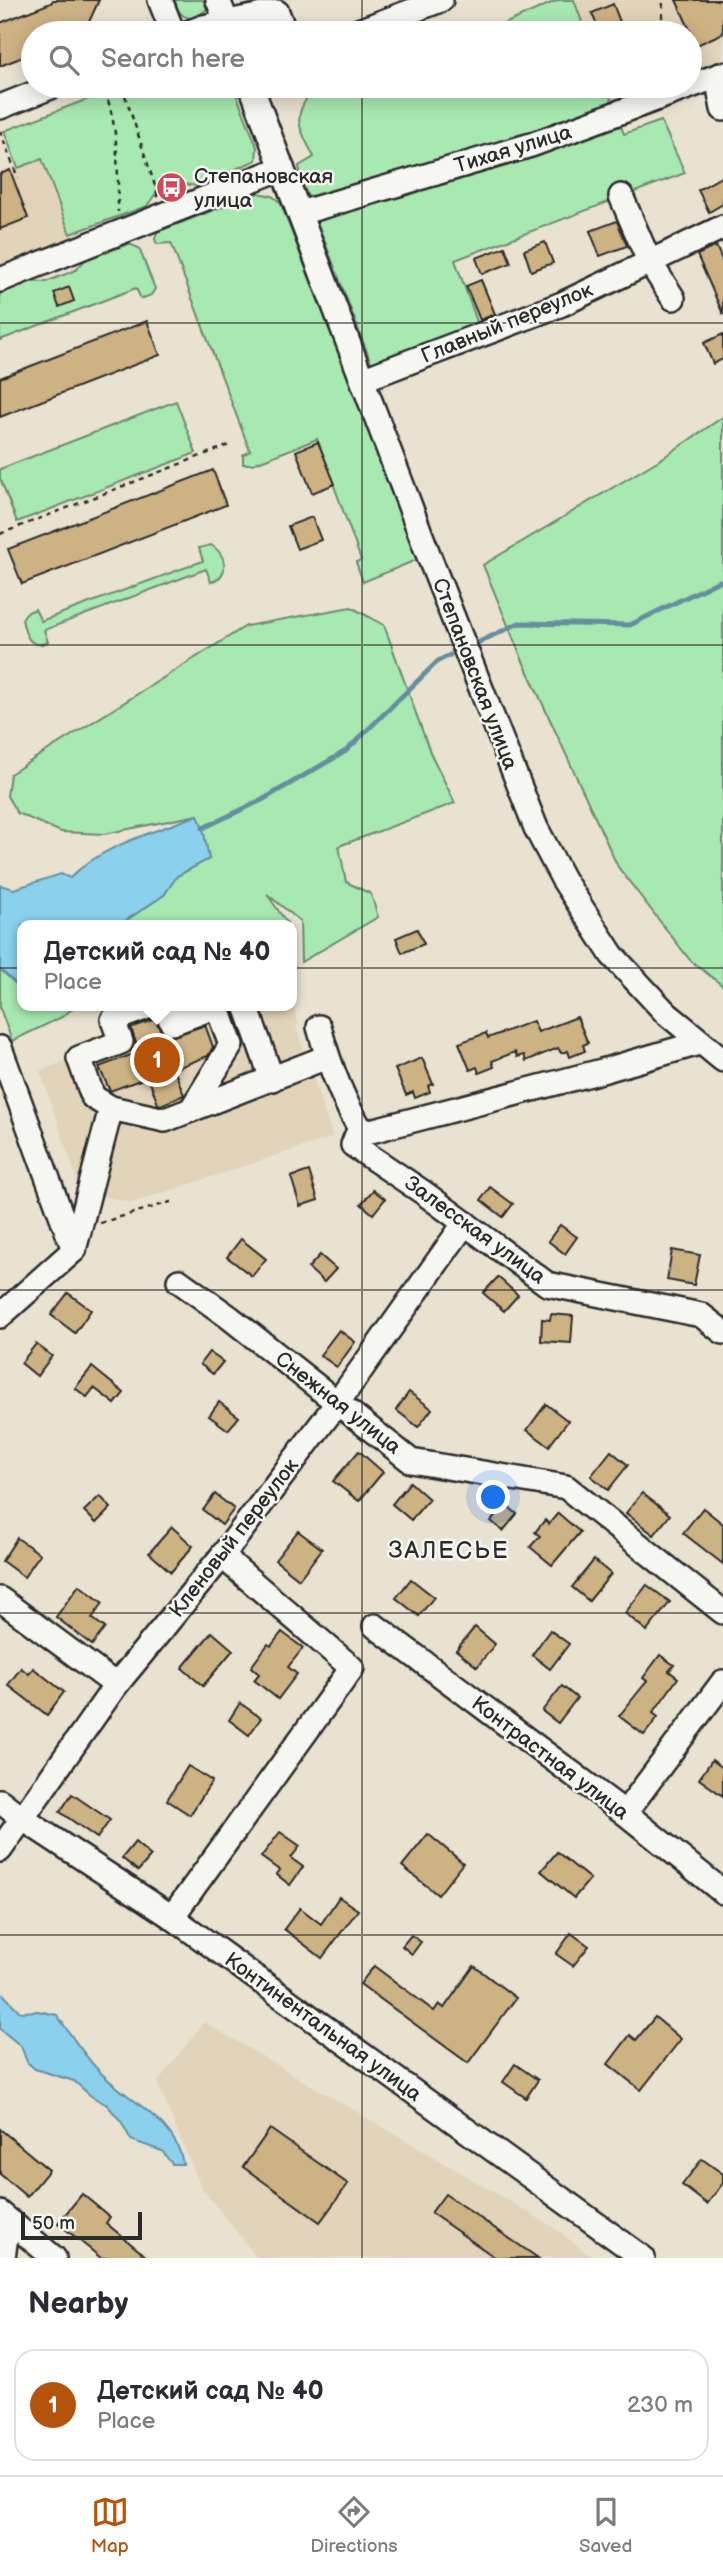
<!DOCTYPE html>
<meta charset="utf-8">
<style>
:root{--surface:#fff;--page:#f7f7f7;--text:#2b2b33;--muted:#7c7c81;--line:#e1e1e2;--accent:#b45309}
body{margin:0;font-family:"Balsamiq Sans",sans-serif;background:var(--page);color:var(--text)}
.scale{position:absolute;left:21px;bottom:18px;width:121px;box-sizing:border-box;padding-left:7px;border:4px solid #2b2b2b;border-top:0;font-size:19px;line-height:24px;white-space:nowrap;color:#2b2b2b;-webkit-text-stroke:5px #f6f6f2;paint-order:stroke}
.you{position:absolute;left:494px;top:1498px;width:24px;height:24px;margin:-18px;border:5px solid #fff;border-radius:50%;background:#1a73e8;box-shadow:0 0 0 10px #1a73e833}
.badge{display:grid;place-items:center;width:46px;height:46px;border-radius:50%;background:var(--accent);color:#fff;font-size:23px;font-weight:700}
.pin{position:absolute;translate:-50% -50%;border:4px solid #fff;box-shadow:0 2px 7px #0006}
.popup{position:absolute;left:17px;top:920px;width:280px;height:91px;box-sizing:border-box;display:grid;place-content:center;border-radius:14px;background:var(--surface);filter:drop-shadow(0 2px 5px #0005);font-size:23px;white-space:nowrap;color:var(--muted)}
.popup b{font-size:26px;color:var(--text)}
.popup::after{content:'';position:absolute;left:50%;top:100%;margin-left:-14px;border:14px solid transparent;border-top-color:var(--surface)}
.list{margin:0;padding:0;list-style:none}
h2{display:flex;justify-content:space-between;align-items:center;height:91px;margin:0;padding:0 28px;font-size:30px}
h2 small{font-size:23px;font-weight:400;color:var(--muted)}
.list li{display:grid;grid-template-columns:46px 1fr auto;gap:21px;align-items:center;box-sizing:border-box;height:112px;margin:0 14px 14px;padding:0 14px;border:2px solid var(--line);border-radius:21px}
.list b{display:block;font-size:26px;white-space:nowrap}
.list p{margin:0;font-size:23px;white-space:nowrap;color:var(--muted)}
.list em{font-size:23px;font-style:normal;color:var(--muted)}
.icon{flex:none;width:38px;height:38px;fill:none;stroke:currentColor;stroke-width:2;stroke-linecap:round;stroke-linejoin:round}
.map{position:relative;flex:none;width:723px;height:2258px;overflow:hidden}
.search{position:absolute;background:var(--surface);box-shadow:0 4px 18px #0003;left:21px;right:21px;top:21px;height:77px;display:flex;align-items:center;gap:18px;box-sizing:border-box;padding:0 24px;border-radius:38px;color:var(--muted);font-size:26px}
.sheet{height:217px;background:var(--surface)}
nav{display:flex;justify-content:space-around;align-items:center;box-sizing:border-box;height:98px;border-top:2px solid var(--line);background:var(--surface);font-size:19px;color:var(--muted)}
nav a{display:grid;justify-items:center;gap:4px}
nav .on{color:var(--accent)}
.map>svg:first-child{display:block}
</style>
<div class="map">
<svg width="723" height="2258" viewBox="0 0 723 2258">
<rect width="100%" height="100%" fill="#eae2d1"/>
<filter id="ink" filterUnits="userSpaceOnUse"><feTurbulence type="fractalNoise" baseFrequency=".0143" numOctaves="2"/><feDisplacementMap in="SourceGraphic" scale="14" xChannelSelector="R" yChannelSelector="G"/><feConvolveMatrix kernelMatrix="1 2 1 2 8 2 1 2 1" color-interpolation-filters="sRGB"/></filter>
<g filter="url(#ink)">
<g fill="#e1d4ba">
<path d="M575,0H723V65L690,79V33H587Z"/>
<path d="M607,86H672L615,109Z"/>
<path d="M42,158L74,243L0,272V171Z"/>
<path d="M292,1005L299,1024L296,1026L333,1137L132,1203L81,1191L40,1071L104,1045L154,1006Z"/>
<path d="M204,2022L555,2228L593,2258H257L201,2187L157,2083Z"/>
</g>
<g fill="#a8e9b1" stroke="#6a8a6e" stroke-width="2">
<path d="M175,0H203L207,9L196,18C182,19 177,12 175,0Z"/>
<path d="M558,0H574L586,33H484Z"/>
<path d="M122,86H233L257,147L256,160L198,186L174,183L158,190L147,206L70,234L42,159L18,168L4,131Z"/>
<path d="M319,86H606L624,134L661,121L685,173L455,260L480,330L372,365L302,182L299,166L314,157C303,134 291,121 307,98C311,92 313,89 319,86Z"/>
<path d="M258,193L272,196L280,202L419,559L363,582L356,562L361,560L317,439L253,464H243V455L250,451L171,243L157,244L155,239L157,232Z"/>
<path d="M129,244L139,248L155,289L151,295L141,299L136,288L0,340V291L25,281L46,282L76,270L86,259Z"/>
<path d="M176,401L196,453L17,522L0,478V469Z"/>
<path d="M723,417V986L690,960L618,867L522,659L483,565L664,457Z"/>
<path d="M211,545C226,554 231,575 211,582L206,569L44,630L48,642C30,650 25,635 22,619L26,613L35,609L41,621L203,561L199,548Z"/>
<path d="M351,607L384,625L430,752L455,803L339,846L346,882L371,894L378,917L301,962L300,921L267,894L287,923L286,925H119L164,895L177,876L209,859L198,815L104,834L61,832L17,813L7,796L10,774L246,626Z"/>
<path d="M0,969L18,985H22V1006H76L62,1017L12,1041L0,1008Z"/>
</g>
<g fill="#8bd1ed" stroke="#658f9f" stroke-width="2">
<path d="M198,815L203,828L209,859L177,876L164,895L119,925H22V985L18,986L0,969V885L14,889L61,874L70,878C102,845 155,832 198,815Z"/>
<path d="M0,1991L20,2012L38,2011L57,2015C70,2034 83,2054 99,2071C128,2102 176,2119 183,2164H172L162,2151L131,2140L121,2121L107,2105L91,2096L74,2081L35,2069L27,2062L21,2046L0,2029Z"/>
</g>
<g fill="none" stroke-linecap="round" stroke-linejoin="round">
<g stroke="#658f9f" stroke-width="5">
<path d="M477,643L519,623L630,625L719,581L723,582"/>
<path d="M203,828L262,800L346,751L438,661L450,655"/>
</g>
</g>
<g fill="#cdb283" stroke="#2b2b2b" stroke-width="2">
<path d="M53,0H99L84,33H33V53L0,66V23L51,3Z"/>
<path d="M676,0H723V33L697,45Z"/>
<path d="M613,4L620,22L610,26L613,33H600L592,13Z"/>
<path d="M10,170L28,218L0,229V174Z"/>
<path d="M723,176V204L709,212L698,190Z"/>
<path d="M617,221L627,246L600,256L590,231Z"/>
<path d="M545,242L553,263L531,271L524,250Z"/>
<path d="M716,246L723,262V314L697,255Z"/>
<path d="M505,247L511,263L482,274L476,258Z"/>
<path d="M481,280L495,314L480,320L466,286Z"/>
<path d="M69,287L74,301L59,307L54,293Z"/>
<path d="M147,321L160,355L0,417V378Z"/>
<path d="M723,334V359L713,364L704,343Z"/>
<path d="M318,442L335,484L312,493L296,451Z"/>
<path d="M213,470L226,505L22,584L8,549Z"/>
<path d="M312,517L321,540L297,549L288,526Z"/>
<path d="M417,929L424,944L402,953L396,938Z"/>
<path d="M577,1017L588,1043L583,1045L585,1051L570,1057L568,1051L561,1053L558,1048L526,1061L524,1055L517,1057L515,1052L492,1061L494,1067L479,1073L477,1067L470,1070L459,1043L486,1033L488,1038L533,1021L538,1032Z"/>
<path d="M155,1019L165,1039L205,1025L213,1047L208,1056L174,1069L184,1095L161,1105L158,1104L148,1077L110,1091L99,1067L139,1052L131,1028Z"/>
<path d="M422,1058L433,1084L428,1086L430,1092L415,1098L413,1092L406,1095L395,1069Z"/>
<path d="M309,1171L318,1200L300,1206L291,1177Z"/>
<path d="M490,1187L513,1204L503,1217L481,1200Z"/>
<path d="M373,1190L385,1199L373,1214L361,1204Z"/>
<path d="M560,1225L577,1237L565,1254L548,1241Z"/>
<path d="M241,1239L266,1259L252,1276L227,1257Z"/>
<path d="M672,1250L700,1255L694,1285L667,1280Z"/>
<path d="M320,1255L336,1269L324,1282L308,1268Z"/>
<path d="M498,1277L518,1295L504,1311L483,1293Z"/>
<path d="M68,1293L91,1310L75,1333L51,1315Z"/>
<path d="M551,1314L573,1316L571,1343L541,1341L542,1319L550,1320Z"/>
<path d="M339,1330L355,1342L337,1367L320,1355Z"/>
<path d="M36,1344L52,1356L37,1376L21,1363Z"/>
<path d="M209,1352L223,1362L213,1374L200,1364Z"/>
<path d="M92,1367L124,1393L115,1404L94,1388L87,1397L75,1388Z"/>
<path d="M409,1392L432,1409L418,1427L396,1410Z"/>
<path d="M219,1402L239,1417L228,1430L209,1416Z"/>
<path d="M546,1404L568,1421L549,1446L527,1430Z"/>
<path d="M359,1451L383,1472L359,1501L333,1481Z"/>
<path d="M611,1451L628,1465L608,1490L591,1476Z"/>
<path d="M410,1482L429,1499L411,1520L392,1504Z"/>
<path d="M642,1493L670,1515L654,1535L626,1513Z"/>
<path d="M215,1494L234,1509L222,1525L203,1510Z"/>
<path d="M100,1496L111,1508L96,1523L84,1511Z"/>
<path d="M505,1504L517,1514L503,1531L491,1521Z"/>
<path d="M703,1508L723,1524V1564L683,1533Z"/>
<path d="M558,1513L580,1532L552,1565L530,1547L540,1536L535,1532L545,1520L549,1524Z"/>
<path d="M172,1527L193,1546L171,1572L149,1553Z"/>
<path d="M298,1531L322,1549L299,1579L275,1560Z"/>
<path d="M17,1538L40,1554L24,1577L2,1561Z"/>
<path d="M594,1560L611,1574L589,1601L572,1587Z"/>
<path d="M411,1579L434,1597L419,1616L396,1598Z"/>
<path d="M79,1585L103,1603L92,1618L105,1628L92,1645L56,1617Z"/>
<path d="M647,1585L670,1602L647,1631L625,1613Z"/>
<path d="M475,1627L495,1644L477,1667L456,1650Z"/>
<path d="M550,1630L569,1644L550,1669L532,1655Z"/>
<path d="M212,1632L233,1650L203,1686L182,1668Z"/>
<path d="M282,1632L303,1648L288,1667L297,1674L278,1699L254,1680L259,1674L251,1667L268,1644L271,1646Z"/>
<path d="M660,1655L674,1665L669,1671L678,1678L653,1713L658,1717L644,1735L619,1716L647,1681L643,1678Z"/>
<path d="M21,1668L29,1674L33,1668L64,1692L47,1715L8,1685Z"/>
<path d="M562,1686L577,1698L558,1723L542,1711Z"/>
<path d="M240,1703L261,1718L249,1735L229,1720Z"/>
<path d="M712,1760L723,1768V1796L699,1779Z"/>
<path d="M188,1766L212,1781L190,1815L167,1800Z"/>
<path d="M72,1794L110,1820L97,1838L60,1812Z"/>
<path d="M280,1832L300,1846L291,1858L303,1867L290,1885L276,1874L279,1870L261,1857Z"/>
<path d="M428,1834L463,1863L438,1895L402,1866Z"/>
<path d="M135,1842L151,1856L138,1871L122,1858Z"/>
<path d="M557,1852L590,1879L574,1898L541,1871Z"/>
<path d="M339,1897L358,1910L322,1958L284,1929L300,1908L321,1924Z"/>
<path d="M571,1933L589,1946L573,1966L556,1954Z"/>
<path d="M411,1935L421,1942L412,1954L402,1946Z"/>
<path d="M374,1966L434,2011L439,2004L444,2008L474,1966L516,1998L468,2063L360,1984Z"/>
<path d="M655,2017L681,2039L641,2090L608,2064L630,2035L636,2040Z"/>
<path d="M515,2064L538,2080L526,2098L503,2082Z"/>
<path d="M0,2129L49,2170L27,2197L0,2174Z"/>
<path d="M270,2129L348,2184L320,2222L243,2167Z"/>
<path d="M702,2159L723,2174V2183L707,2204L682,2185Z"/>
<path d="M82,2194L110,2217L106,2223L148,2258H101L58,2223Z"/>
<path d="M445,2194L538,2258H496L431,2213Z"/>
</g>
<g fill="none" stroke-linecap="round" stroke-linejoin="round">
<defs>
<g id="minor">
<path d="M160,0L173,33"/>
<path d="M218,0L231,33"/>
<path d="M187,33L203,27L277,12L285,33"/>
<path d="M353,33L441,0"/>
<path d="M717,77L723,109"/>
<path d="M251,86L430,559L536,828L563,879L612,955L666,1013L723,1060"/>
<path d="M0,107L53,86"/>
<path d="M621,196L649,261L673,298"/>
<path d="M300,213L531,145L723,74"/>
<path d="M0,280L282,168"/>
<path d="M364,379L562,304L723,227"/>
<path d="M150,1006L113,1020L121,1042L79,1058L93,1097L111,1108L165,1120L327,1057"/>
<path d="M165,1006L172,1023L217,1006L231,1045L191,1110"/>
<path d="M246,1006L272,1079"/>
<path d="M319,1027C329,1064 342,1100 363,1133L602,1071L699,1043"/>
<path d="M0,1048L74,1250"/>
<path d="M363,1133L356,1137L353,1145L424,1193L547,1284L701,1315L723,1332"/>
<path d="M179,1281L229,1317L411,1461L566,1487L723,1612"/>
<path d="M0,1316L74,1250L111,1108"/>
<path d="M0,1599L116,1685"/>
<path d="M375,1626L625,1813L723,1892"/>
<path d="M0,1801L23,1819L172,1917L643,2258"/>
<path d="M625,1813L723,1682"/>
<path d="M0,1850L116,1685L222,1556L338,1402L465,1223"/>
<path d="M172,1917L352,1668L222,1556"/>
<path d="M0,2213L54,2258"/>
<path d="M3,2258L8,2221"/>
</g>
</defs>
<use href="#minor" stroke="#2b2b2b" stroke-width="28"/>
<g stroke="#2b2b2b" stroke-width="2.5" stroke-dasharray="5 5" stroke-linecap="butt">
<path d="M662,18L663,0"/>
<path d="M122,86L158,195"/>
<path d="M105,91C119,130 118,171 118,212"/>
<path d="M0,131L18,178"/>
<path d="M156,197L159,193L181,187"/>
<path d="M0,534L229,445"/>
<path d="M100,1223L174,1201"/>
</g>
<use href="#minor" stroke="#f6f6f2" stroke-width="23"/>
</g>
</g>
<path fill="none" stroke="#2b2b2b" stroke-width="2" stroke-opacity="0.55" d="M362,0V33M362,86V2258M0,323H723M0,645H723M0,968H723M0,1290H723M0,1613H723M0,1935H723"/>
<defs>
<symbol id="bus-disc" viewBox="-11 -11 22 22"><circle r="9.5" fill="#d1495b" stroke="#f6f6f2"/><path d="M-5-6H5V4H4V6H2V4H-2V6H-4V4H-5ZM-3.5-4V0h7V-4ZM-3.5 1.2v1.5H-2V1.2ZM2 1.2v1.5H3.5V1.2Z" fill="#fff"/></symbol>
</defs>
<g fill-rule="evenodd">
<use href="#bus-disc" x="154" y="170" width="35" height="35"/>
</g>
<g text-anchor="middle" dominant-baseline="central" stroke-width="5" stroke-linejoin="round" paint-order="stroke">
<g font-size="21" fill="#2b2b2b" stroke="#f6f6f2">
<text transform="translate(513 149) rotate(-17)">Тихая улица</text>
<text transform="translate(507 323) rotate(-22)">Главный переулок</text>
<text transform="translate(475 674) rotate(69)">Степановская улица</text>
<text transform="translate(475 1230) rotate(36)">Залесская улица</text>
<text transform="translate(338 1403) rotate(38)">Снежная улица</text>
<text transform="translate(234 1538) rotate(-52)">Кленовый переулок</text>
<text transform="translate(550 1758) rotate(37)">Контрастная улица</text>
<text transform="translate(323 2027) rotate(36)">Континентальная улица</text>
</g>
<g font-size="21" fill="#2b2b2b" stroke="#f6f6f2" text-anchor="start">
<text x="194" y="176">Степановская<tspan x="194" dy="24">улица</tspan></text>
</g>
<g font-size="24" letter-spacing="2" fill="#2b2b2b" stroke="#f6f6f2">
<text x="449" y="1550">ЗАЛЕСЬЕ</text>
</g>
</g>
</svg>
<div class="scale">50 m</div>
<div class="you"></div>
<div class="pin badge" style="left:157px;top:1060px">1</div>
<div class="popup"><b>Детский сад № 40</b>Place</div>
<div class="search"><svg class="icon" aria-label="search" viewBox="0 0 24 24"><circle cx="10" cy="10" r="6"/><path d="M15 15l6 6"/></svg>Search here</div>
</div>
<section class="sheet">
<h2>Nearby<small></small></h2>
<ul class="list">
<li><span class="badge">1</span><div><b>Детский сад № 40</b><p>Place</p></div><em>230 m</em></li>
</ul>
</section>
<nav>
<a class="on"><svg class="icon" aria-label="map" viewBox="0 0 24 24"><path d="M3 6l6-2 6 2 6-2v14l-6 2-6-2-6 2zM9 4v14M15 6v14"/></svg>Map</a>
<a><svg class="icon" aria-label="directions" viewBox="0 0 24 24"><path d="M12 3l9 9-9 9-9-9zM9 14v-3h6M13 9l2 2-2 2"/></svg>Directions</a>
<a><svg class="icon" aria-label="saved" viewBox="0 0 24 24"><path d="M7 4h10v16l-5-4-5 4z"/></svg>Saved</a>
</nav>
